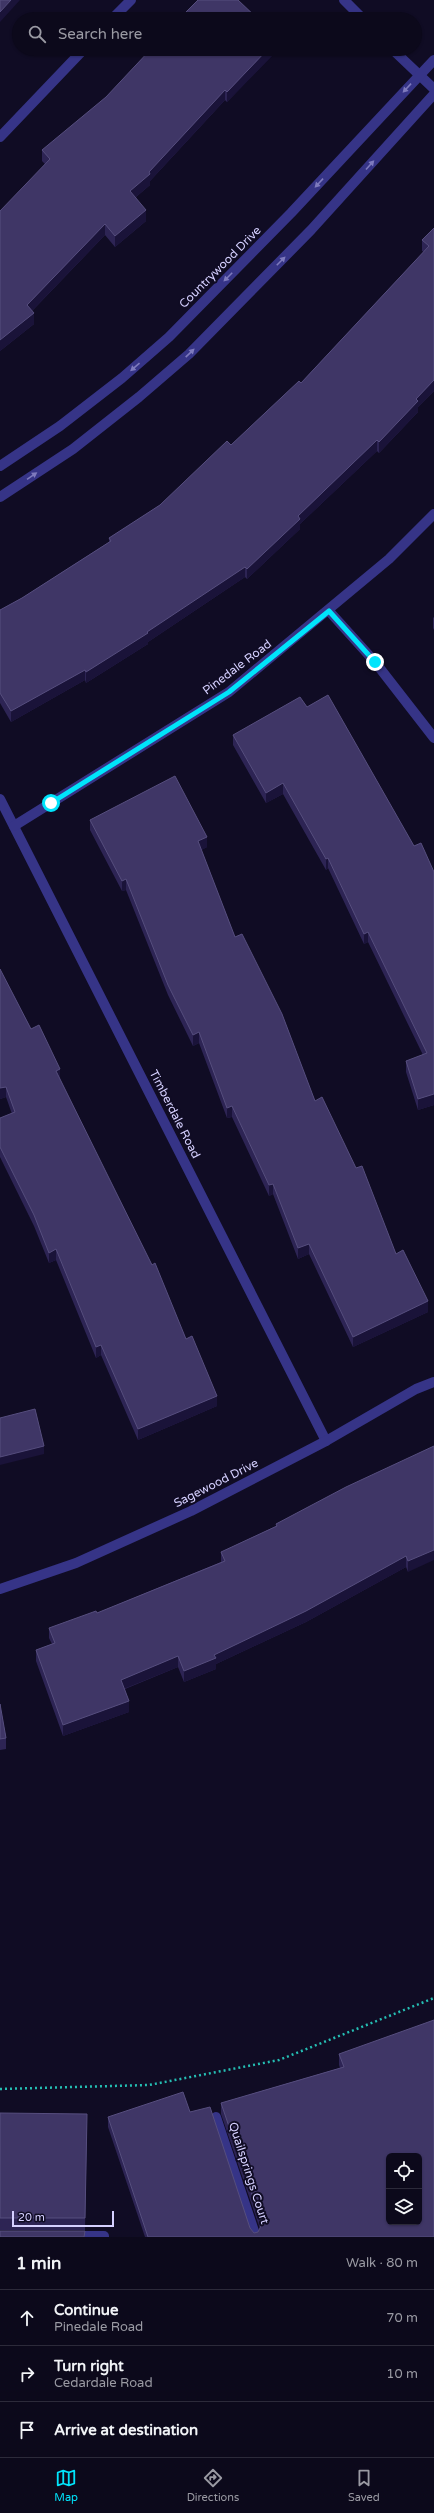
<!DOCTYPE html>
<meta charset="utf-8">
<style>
:root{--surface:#0c091b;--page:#1a1728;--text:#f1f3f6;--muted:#9a9aa3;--line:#2c2a3a;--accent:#00e4fb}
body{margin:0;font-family:"Varela Round",sans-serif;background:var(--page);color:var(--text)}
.controls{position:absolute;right:12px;bottom:12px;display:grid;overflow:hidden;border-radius:6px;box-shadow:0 1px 3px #0004}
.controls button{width:36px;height:36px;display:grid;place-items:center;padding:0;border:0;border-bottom:1px solid var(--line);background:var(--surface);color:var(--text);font:20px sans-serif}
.scale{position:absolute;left:12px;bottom:10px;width:102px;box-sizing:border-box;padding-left:4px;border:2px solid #d5d0ff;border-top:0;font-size:11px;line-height:14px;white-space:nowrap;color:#d5d0ff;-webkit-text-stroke:3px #100c24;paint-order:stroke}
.stop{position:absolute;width:12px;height:12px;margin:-9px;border:3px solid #00e4fb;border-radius:50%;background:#fff}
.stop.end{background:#00e4fb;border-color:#fff;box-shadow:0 1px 4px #0008}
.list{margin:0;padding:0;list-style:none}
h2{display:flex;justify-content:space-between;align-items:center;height:52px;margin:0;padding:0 16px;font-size:17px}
h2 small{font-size:13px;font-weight:400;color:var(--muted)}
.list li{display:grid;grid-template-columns:26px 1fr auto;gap:12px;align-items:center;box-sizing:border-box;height:56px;padding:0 16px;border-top:1px solid var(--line)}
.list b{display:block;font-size:15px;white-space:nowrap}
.list p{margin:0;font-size:13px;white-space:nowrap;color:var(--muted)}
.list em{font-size:13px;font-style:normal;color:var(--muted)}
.icon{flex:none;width:22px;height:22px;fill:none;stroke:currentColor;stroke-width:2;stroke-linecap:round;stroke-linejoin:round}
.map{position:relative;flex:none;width:434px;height:2237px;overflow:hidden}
.search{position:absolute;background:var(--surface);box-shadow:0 1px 3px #0004;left:12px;right:12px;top:12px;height:44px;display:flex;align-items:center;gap:10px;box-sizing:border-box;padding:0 14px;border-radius:22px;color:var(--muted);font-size:15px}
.sheet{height:220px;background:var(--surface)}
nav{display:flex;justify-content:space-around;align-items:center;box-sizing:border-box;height:56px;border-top:1px solid var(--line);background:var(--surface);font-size:11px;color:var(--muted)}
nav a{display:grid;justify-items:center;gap:2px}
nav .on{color:var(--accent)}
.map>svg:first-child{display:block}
</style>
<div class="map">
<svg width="434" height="2237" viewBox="0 0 434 2237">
<rect width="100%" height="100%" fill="#100c24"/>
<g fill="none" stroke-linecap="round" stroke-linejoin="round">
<path stroke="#25beb3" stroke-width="2.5" stroke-dasharray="2 3" stroke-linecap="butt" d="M0,2089L149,2085L279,2060L434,1998"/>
<g stroke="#363487" stroke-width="10">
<path d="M344,0L363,19"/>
<path d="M112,19L131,0"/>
<path d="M392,49L434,89"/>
<path d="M0,137L84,49"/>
<path d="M0,466L60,426L122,378L169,337L291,213L434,60"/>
<path d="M0,497L73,449L139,397L189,354L311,230L434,94"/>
<path d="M329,611L375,662L434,738"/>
<path d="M0,799L326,1441"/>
<path d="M14,826L229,692L389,559L434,514"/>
<path d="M0,1589L76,1563L191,1511L326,1441L416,1389L434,1382"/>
<path d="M216,2117L256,2237"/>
<path d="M72,2236H104"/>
</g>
</g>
<g fill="#2d2454">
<path d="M278,49L227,102L225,100L150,181V185L136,197L146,221L115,247L105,235L32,311L34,324L0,351L45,164L42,161V150Z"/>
<path d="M434,228V391L418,407V412L379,453L377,451L300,524V529L247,579L245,577L148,642V644L86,683L85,680L11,722L0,703V610L22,598L109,542V538L160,505L231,445L301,383L424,252L422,251V240Z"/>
<path d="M434,617V630L433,628V618Z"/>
<path d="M307,707L434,872V1105L418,1110L406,1072V1061L423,1055L368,942L364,944L328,868L326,870L283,794L266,803L233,745V735Z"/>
<path d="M90,820L207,847L201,850L235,937L315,1101L396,1254L428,1312L353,1347L309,1254L298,1259L273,1194L269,1196L232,1117L227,1118L199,1043L193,1046L168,995L126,890L122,891L90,830Z"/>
<path d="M0,969L31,1029L60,1080L186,1339L217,1406L138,1440L101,1355L96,1358L56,1260L49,1263L34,1226L0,1157V1118L12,1114L6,1097L0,1099Z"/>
<path d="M434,1446L408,1572L406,1567L306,1622L216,1664V1669L184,1682L178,1667L125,1689L129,1712L63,1736L36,1661V1650L52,1644L49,1638V1628L97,1613L221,1562V1552L276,1526V1524Z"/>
<path d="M0,1704L6,1738V1749L0,1750Z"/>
<path d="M339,2054L434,2237H145L108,2127V2117L190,2112L250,2228L254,2233L258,2232L260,2229L221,2114V2103L340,2068L339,2065Z"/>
<path d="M0,2113L87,2126L85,2230H0Z"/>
</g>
<g fill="#1a1339">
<path d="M11,0H20L0,22V12Z"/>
<path d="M268,49H278V50L227,102V92Z"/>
<path d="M225,90V100L150,181V185L130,202V191Z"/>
<path d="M146,210V221L115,247V236Z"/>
<path d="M105,224V235L27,316V305Z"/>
<path d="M34,313V324L0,351V340Z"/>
<path d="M434,380V391L418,407V412L379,453V442L416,399Z"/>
<path d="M377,440V451L300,524V529L247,579V569L298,516Z"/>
<path d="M245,567V577L148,642V644L86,683V672Z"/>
<path d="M85,670V680L11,722V711Z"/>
<path d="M283,783V794L266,803V793Z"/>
<path d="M207,837V847L198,852V841Z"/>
<path d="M328,858V868L326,870V859Z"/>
<path d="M126,879V890L122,891V881Z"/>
<path d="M368,932V942L364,944V934Z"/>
<path d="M199,1032V1043L193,1046V1035Z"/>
<path d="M60,1069V1080L56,1071Z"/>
<path d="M6,1087V1097L0,1099V1088Z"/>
<path d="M434,1094V1105L418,1110V1099Z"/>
<path d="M232,1106V1117L227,1118V1108Z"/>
<path d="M273,1184V1194L269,1196V1185Z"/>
<path d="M309,1244V1254L298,1259V1248Z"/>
<path d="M56,1249V1260L49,1263V1253Z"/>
<path d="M428,1301V1312L353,1347V1337Z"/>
<path d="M101,1345V1355L96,1358V1347Z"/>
<path d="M217,1396V1406L138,1440V1429Z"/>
<path d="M44,1446V1454L0,1465V1457Z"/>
<path d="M434,1550V1560L408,1572V1561Z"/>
<path d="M406,1556V1567L306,1622L216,1664V1669L184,1682V1671L214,1655Z"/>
<path d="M178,1656V1667L121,1690V1680Z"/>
<path d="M129,1701V1712L63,1736V1725Z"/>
</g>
<g fill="#3f3666" stroke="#564e7e" fill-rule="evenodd">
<path d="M0,0H11L0,12Z"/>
<path d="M198,0H238L258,19H179Z"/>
<path d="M151,49H268L227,92L225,90L149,172L150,174L130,191L146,210L115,236L105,224L27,305L34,313L0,340V211L50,159L42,150L106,97Z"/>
<path d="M434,228V380L416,399L418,401L379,442L377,440L298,516L300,519L247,569L245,567L147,632L148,633L86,672L85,670L11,711L0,693V610L22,598L111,541L109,538L160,505L227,441L231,445L299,381L301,383L429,246L422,240Z"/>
<path d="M328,695L414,846L421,843L434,872V1094L418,1099L406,1061L427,1053L368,932L364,934L328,858L326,859L283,783L266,793L233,735L300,697L307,707Z"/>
<path d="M175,776L207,837L198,841L235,937L242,934L282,1014L315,1101L322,1097L356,1168L362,1166L396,1254L403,1250L428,1301L353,1337L309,1244L298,1248L273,1184L269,1185L232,1106L227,1108L199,1032L193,1035L168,985L126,879L122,881L90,820Z"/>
<path d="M0,969L31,1029L39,1025L60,1069L56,1071L152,1265L155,1263L186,1339L192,1336L217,1396L138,1429L101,1345L96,1347L56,1249L49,1253L34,1215L0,1147V1118L15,1112L6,1087L0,1088Z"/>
<path d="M35,1409L44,1446L0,1457V1418Z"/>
<path d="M434,1446V1550L408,1561L406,1556L306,1611L214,1655L216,1658L184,1671L178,1656L121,1680L129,1701L63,1725L36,1650L55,1643L49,1628L96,1611L97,1613L225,1561L221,1552L277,1526L276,1524L346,1487Z"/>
<path d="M0,1704L6,1738L0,1739Z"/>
<path d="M434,2020V2237H148L108,2117L183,2092L190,2112L210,2107L250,2228L254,2233L258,2232L262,2224L221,2103L344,2067L339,2054ZM389,2156H419V2222H389Z"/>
<path d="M0,2113L87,2114L85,2218H0Z"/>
<path d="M0,2231H85L84,2237H0Z"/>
</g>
<defs><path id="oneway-solid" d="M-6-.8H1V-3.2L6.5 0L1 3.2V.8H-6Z"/></defs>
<g fill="#7e7abd">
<use href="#oneway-solid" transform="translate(407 88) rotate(133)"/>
<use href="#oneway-solid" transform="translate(370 165) rotate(-48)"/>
<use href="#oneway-solid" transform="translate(319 183) rotate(133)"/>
<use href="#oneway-solid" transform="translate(281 261) rotate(-45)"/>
<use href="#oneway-solid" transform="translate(228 277) rotate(135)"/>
<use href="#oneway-solid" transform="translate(190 353) rotate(-44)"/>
<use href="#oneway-solid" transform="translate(135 367) rotate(139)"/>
<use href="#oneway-solid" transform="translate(32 476) rotate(-34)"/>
</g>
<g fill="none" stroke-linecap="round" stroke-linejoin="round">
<path stroke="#00e4fb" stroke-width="5" d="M51,803L229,692L329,611L375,662"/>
</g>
<g text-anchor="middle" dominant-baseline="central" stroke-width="4" stroke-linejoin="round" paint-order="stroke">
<g font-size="12" fill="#d5d0ff" stroke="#100c24">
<text transform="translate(220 267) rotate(-45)">Countrywood Drive</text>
<text transform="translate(237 667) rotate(-37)">Pinedale Road</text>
<text transform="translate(175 1114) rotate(63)">Timberdale Road</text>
<text transform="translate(216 1483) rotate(-27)">Sagewood Drive</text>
<text transform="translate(249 2173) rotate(72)">Quailsprings Court</text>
</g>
</g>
</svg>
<div class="controls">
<button><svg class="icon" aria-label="locate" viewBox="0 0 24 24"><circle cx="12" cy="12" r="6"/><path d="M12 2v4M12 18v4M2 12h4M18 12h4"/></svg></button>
<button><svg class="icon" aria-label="layers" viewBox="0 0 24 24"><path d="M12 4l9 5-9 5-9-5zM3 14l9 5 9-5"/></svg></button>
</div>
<div class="scale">20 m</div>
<div class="stop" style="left:51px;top:803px"></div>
<div class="stop end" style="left:375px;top:662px"></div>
<div class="search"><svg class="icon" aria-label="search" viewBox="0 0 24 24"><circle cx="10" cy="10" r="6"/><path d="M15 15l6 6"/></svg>Search here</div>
</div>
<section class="sheet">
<h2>1 min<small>Walk · 80 m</small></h2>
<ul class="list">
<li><svg class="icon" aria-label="ahead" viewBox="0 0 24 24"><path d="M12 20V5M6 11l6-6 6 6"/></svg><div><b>Continue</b><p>Pinedale Road</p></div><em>70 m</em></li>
<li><svg class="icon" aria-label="right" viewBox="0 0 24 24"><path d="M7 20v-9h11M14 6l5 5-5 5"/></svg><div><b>Turn right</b><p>Cedardale Road</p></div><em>10 m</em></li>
<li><svg class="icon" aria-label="arrive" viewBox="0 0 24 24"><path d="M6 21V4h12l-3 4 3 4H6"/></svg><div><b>Arrive at destination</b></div></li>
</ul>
</section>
<nav>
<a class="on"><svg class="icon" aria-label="map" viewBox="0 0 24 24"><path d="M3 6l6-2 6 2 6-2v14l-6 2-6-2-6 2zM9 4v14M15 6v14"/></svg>Map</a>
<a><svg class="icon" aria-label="directions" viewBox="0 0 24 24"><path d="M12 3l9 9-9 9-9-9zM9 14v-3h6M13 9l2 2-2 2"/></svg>Directions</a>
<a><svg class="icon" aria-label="saved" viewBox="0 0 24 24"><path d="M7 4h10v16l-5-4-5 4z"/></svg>Saved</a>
</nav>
